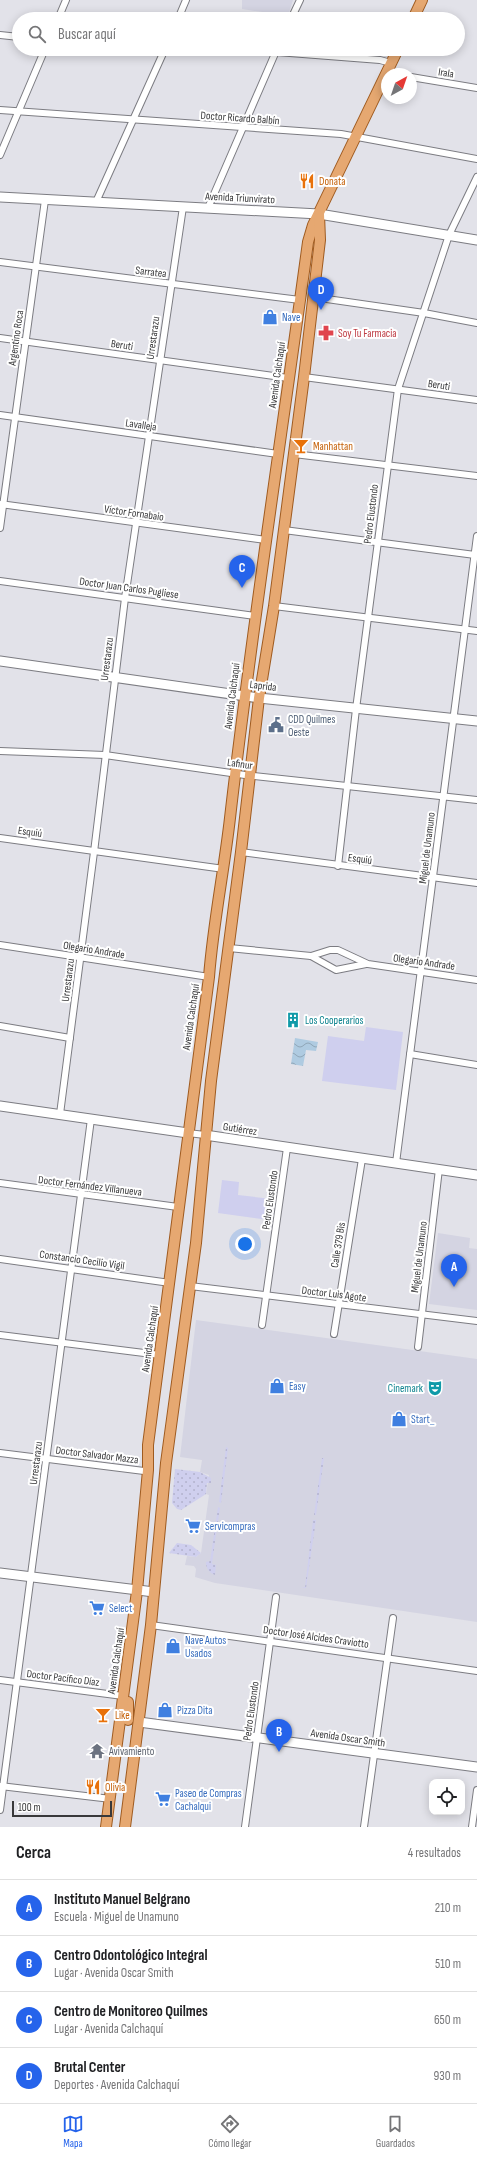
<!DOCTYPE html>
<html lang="es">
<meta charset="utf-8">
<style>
:root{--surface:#fff;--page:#f6f6f6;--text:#202124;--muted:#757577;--line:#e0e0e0;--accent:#2563eb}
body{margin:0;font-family:"Sofia Sans Condensed",sans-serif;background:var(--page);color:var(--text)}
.controls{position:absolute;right:12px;bottom:12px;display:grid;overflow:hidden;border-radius:8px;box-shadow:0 2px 10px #0003}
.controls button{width:36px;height:36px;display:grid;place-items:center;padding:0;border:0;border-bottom:1px solid var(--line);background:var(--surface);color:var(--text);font:20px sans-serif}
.compass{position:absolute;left:381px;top:68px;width:36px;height:36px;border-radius:50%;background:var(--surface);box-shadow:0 2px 10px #0003;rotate:40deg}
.scale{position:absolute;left:12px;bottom:10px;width:100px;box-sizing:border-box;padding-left:4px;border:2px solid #38383a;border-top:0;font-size:11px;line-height:14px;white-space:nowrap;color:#38383a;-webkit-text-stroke:3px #fff;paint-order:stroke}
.you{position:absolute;left:245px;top:1244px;width:14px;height:14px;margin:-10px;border:3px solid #fff;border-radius:50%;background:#1a73e8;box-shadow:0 0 0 6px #1a73e833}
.badge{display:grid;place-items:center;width:26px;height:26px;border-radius:50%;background:var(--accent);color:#fff;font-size:13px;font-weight:700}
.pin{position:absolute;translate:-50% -33px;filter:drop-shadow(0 1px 2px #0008)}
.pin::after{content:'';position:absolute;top:21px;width:14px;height:12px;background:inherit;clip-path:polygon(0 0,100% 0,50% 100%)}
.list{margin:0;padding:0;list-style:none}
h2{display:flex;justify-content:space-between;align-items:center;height:52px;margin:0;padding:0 16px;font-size:17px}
h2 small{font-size:13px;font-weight:400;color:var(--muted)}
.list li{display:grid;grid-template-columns:26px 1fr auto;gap:12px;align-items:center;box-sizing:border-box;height:56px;padding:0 16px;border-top:1px solid var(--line)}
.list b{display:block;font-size:15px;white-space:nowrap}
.list p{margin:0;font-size:13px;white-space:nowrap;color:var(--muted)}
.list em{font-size:13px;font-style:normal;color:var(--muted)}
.icon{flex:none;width:22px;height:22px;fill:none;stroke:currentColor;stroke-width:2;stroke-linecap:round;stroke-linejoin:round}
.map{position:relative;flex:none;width:477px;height:1827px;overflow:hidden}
.search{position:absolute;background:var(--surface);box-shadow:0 2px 10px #0003;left:12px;right:12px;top:12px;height:44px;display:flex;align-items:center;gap:10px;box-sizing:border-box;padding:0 14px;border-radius:22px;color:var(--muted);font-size:15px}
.sheet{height:276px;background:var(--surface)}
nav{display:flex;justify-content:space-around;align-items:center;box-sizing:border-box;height:56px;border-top:1px solid var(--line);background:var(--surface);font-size:11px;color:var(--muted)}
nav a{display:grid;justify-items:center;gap:2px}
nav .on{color:var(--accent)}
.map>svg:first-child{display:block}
</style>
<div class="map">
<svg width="477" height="1827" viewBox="0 0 477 1827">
<defs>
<pattern id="grass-dots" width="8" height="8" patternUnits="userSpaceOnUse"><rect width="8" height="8" fill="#cfcfee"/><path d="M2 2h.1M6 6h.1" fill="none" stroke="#b2b2cd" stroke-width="1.8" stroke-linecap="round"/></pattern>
<pattern id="water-waves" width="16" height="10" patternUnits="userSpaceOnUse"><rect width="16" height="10" fill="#afcbe1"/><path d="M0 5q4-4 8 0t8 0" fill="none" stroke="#8fa6b7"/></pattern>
</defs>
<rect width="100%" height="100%" fill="#e2e2e9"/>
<g fill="#d4d4e2">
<path d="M242,0H293L288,16L242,9Z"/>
<path d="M438,1233L470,1238L469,1248L477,1249V1310L429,1304Z"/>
<path d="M196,1320L477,1359V1622L215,1583L195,1577L196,1569L194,1566L185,1565L187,1556L196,1557L201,1553L209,1495L206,1494L209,1475L200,1472L202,1460L180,1457Z"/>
</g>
<g fill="url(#grass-dots)">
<path d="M226,1447L228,1448L221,1503L219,1502Z"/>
<path d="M322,1458H324L316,1515H314Z"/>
<path d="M175,1469L200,1472L211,1478V1483H207L206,1494L181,1510L177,1509L172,1503Z"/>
<path d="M218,1507L220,1508L218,1522L222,1523L221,1528L217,1527L212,1564L216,1565L215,1575C209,1573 206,1568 206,1562L210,1561Z"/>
<path d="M313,1520H316L306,1588L301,1587H305Z"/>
<path d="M177,1543L191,1545L201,1553L196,1557L169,1553Z"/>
</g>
<g fill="#cfcfee">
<path d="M366,1027L403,1032L396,1090L322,1081L328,1036L364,1041Z"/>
<path d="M222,1180L239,1182L238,1195L272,1199L269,1220L218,1213Z"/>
</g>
<path fill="url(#water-waves)" d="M295,1038L318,1042L316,1051L306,1050L303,1066L291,1064Z"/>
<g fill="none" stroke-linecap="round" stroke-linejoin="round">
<defs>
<g id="street">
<path d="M58,19L66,0"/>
<path d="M178,19L186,0"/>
<path d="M291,19L300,0"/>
<path d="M0,35L19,37"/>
<path d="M239,49L380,60L391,63"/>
<path d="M388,71L396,74"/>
<path d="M411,77L477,88"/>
<path d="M0,110L341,134L477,159"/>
<path d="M0,155L45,49"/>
<path d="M96,202L165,49"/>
<path d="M208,208L277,49"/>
<path d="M0,262L300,300"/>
<path d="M313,297L424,313L477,323"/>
<path d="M0,338L288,378"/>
<path d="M304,377L477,400"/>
<path d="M0,415L278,454"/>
<path d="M294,454L477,476"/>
<path d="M0,504L266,540"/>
<path d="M0,528L45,200"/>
<path d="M284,530L475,555"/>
<path d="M0,581L255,616"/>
<path d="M274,606L477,631"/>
<path d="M0,751L105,755L245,775L477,800"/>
<path d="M0,838L224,869"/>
<path d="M241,852L477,883"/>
<path d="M338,866L356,709L398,389L449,235L477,177"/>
<path d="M0,945L209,977"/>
<path d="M229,948L311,956L336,970L366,964"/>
<path d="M311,956L330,950H338L368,964L477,980"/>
<path d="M0,1026L70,1038"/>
<path d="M410,1054L477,1065"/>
<path d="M60,1114L94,852L125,598L183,207"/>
<path d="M188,1133L205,1135"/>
<path d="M396,1163L477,536"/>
<path d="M0,1183L178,1207"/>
<path d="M0,1259L170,1283"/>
<path d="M190,1286L477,1321"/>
<path d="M262,1325L287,1148"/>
<path d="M334,1334L362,1159"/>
<path d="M0,1335L160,1355"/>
<path d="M418,1347L439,1169"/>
<path d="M0,1453L144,1471"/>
<path d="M151,1625L477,1671"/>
<path d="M0,1680L123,1696"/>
<path d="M0,1786L111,1799"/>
<path d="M0,1810L91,1119"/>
<path d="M245,1827L276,1597"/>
<path d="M364,1827L393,1618"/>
<path d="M472,1827L477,1790"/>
</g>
<g id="secondary">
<path d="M0,197L319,214L477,240"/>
<path d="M0,661L259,698L477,721"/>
<path d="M0,1106L188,1133"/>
<path d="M205,1135L477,1175"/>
<path d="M0,1573L154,1592"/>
<path d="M139,1722L477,1767"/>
</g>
<g id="primary">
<path d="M413,19L422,0"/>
<path d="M128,1702V1720"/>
<path d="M106,1827L137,1591L148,1470V1445L209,977C213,924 224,871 230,818C252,626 282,434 308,242L313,225L398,49"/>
<path d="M125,1827L151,1625L166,1463L196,1243L211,1081L241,852L259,698L274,606L304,377L320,240L319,214"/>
</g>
</defs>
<use href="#street" stroke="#7c7c82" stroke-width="8"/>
<use href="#secondary" stroke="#7c7c82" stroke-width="11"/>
<use href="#primary" stroke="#9f5b20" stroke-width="12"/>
<use href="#street" stroke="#fff" stroke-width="6"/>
<use href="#secondary" stroke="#fff" stroke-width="9"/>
<use href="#primary" stroke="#e6a871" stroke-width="10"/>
</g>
<defs>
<symbol id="restaurant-bare" viewBox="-9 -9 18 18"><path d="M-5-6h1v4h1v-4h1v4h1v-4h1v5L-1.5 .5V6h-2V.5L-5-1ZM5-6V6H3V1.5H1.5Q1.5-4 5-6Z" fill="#e8710a" stroke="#fff" stroke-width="2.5" paint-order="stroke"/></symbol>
<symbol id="shop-bare" viewBox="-9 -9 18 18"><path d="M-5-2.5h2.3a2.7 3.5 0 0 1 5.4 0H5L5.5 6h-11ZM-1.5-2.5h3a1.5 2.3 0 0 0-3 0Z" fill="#3f7fe0" stroke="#fff" stroke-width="2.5" paint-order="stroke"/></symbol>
<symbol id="pharmacy-bare" viewBox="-9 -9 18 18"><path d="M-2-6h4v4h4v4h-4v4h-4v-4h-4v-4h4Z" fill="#e0444e" stroke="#fff" stroke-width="2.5" paint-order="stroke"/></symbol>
<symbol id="bar-bare" viewBox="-9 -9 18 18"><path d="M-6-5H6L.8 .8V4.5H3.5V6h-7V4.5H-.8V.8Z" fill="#e8710a" stroke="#fff" stroke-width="2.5" paint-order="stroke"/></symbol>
<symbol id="civic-bare" viewBox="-9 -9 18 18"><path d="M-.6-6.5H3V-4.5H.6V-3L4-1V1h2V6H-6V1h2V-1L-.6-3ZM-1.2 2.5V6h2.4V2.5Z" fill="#5c6f8a" stroke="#fff" stroke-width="2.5" paint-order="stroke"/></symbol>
<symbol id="building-bare" viewBox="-9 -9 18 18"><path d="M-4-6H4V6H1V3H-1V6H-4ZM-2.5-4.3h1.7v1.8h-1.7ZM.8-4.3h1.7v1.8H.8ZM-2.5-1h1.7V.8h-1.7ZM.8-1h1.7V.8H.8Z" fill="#0f9aa8" stroke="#fff" stroke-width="2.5" paint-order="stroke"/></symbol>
<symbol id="theatre-bare" viewBox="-9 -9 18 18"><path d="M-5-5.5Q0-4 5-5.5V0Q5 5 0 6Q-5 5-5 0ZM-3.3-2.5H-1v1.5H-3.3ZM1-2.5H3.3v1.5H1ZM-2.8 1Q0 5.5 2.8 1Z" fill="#0f9aa8" stroke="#fff" stroke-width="2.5" paint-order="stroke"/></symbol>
<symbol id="supermarket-bare" viewBox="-9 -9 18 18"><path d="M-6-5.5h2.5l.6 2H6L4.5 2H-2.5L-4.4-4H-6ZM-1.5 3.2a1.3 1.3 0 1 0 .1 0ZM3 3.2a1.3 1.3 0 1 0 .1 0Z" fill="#3f7fe0" stroke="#fff" stroke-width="2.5" paint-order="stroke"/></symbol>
<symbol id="temple-bare" viewBox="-9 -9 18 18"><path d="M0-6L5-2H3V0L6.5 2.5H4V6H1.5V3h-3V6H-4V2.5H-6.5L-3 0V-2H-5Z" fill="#6b7280" stroke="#fff" stroke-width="2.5" paint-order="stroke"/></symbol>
</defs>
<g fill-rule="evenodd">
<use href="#restaurant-bare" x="296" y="170" width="22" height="22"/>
<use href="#shop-bare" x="259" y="306" width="22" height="22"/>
<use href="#pharmacy-bare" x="315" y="322" width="22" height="22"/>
<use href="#bar-bare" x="290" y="435" width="22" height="22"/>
<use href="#civic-bare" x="265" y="714" width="22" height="22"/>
<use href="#building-bare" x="282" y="1009" width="22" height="22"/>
<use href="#shop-bare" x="266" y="1375" width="22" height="22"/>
<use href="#theatre-bare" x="424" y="1377" width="22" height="22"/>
<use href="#shop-bare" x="388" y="1408" width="22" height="22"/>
<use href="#supermarket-bare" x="182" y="1515" width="22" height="22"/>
<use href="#supermarket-bare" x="86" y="1597" width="22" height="22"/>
<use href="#shop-bare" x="162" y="1635" width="22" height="22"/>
<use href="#shop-bare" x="154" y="1699" width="22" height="22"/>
<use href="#bar-bare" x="92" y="1704" width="22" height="22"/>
<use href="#temple-bare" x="86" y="1740" width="22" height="22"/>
<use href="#restaurant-bare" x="82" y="1776" width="22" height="22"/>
<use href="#supermarket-bare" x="152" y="1788" width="22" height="22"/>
</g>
<g text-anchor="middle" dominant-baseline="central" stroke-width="4" stroke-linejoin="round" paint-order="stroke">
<g font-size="11" fill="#38383a" stroke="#fff">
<text transform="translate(446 73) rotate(9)">Irala</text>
<text transform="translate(240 118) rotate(4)">Doctor Ricardo Balbín</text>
<text transform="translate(240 198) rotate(3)">Avenida Triunvirato</text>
<text transform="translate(151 272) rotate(7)">Sarratea</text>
<text transform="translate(16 338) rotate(-82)">Argentino Roca</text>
<text transform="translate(153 338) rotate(-82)">Urrestarazu</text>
<text transform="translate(122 345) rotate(8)">Beruti</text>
<text transform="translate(277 375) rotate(-82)">Avenida Calchaquí</text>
<text transform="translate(439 385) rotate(8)">Beruti</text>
<text transform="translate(141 425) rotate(8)">Lavalleja</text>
<text transform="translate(134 513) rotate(8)">Víctor Fornabaio</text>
<text transform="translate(371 514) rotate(-83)">Pedro Elustondo</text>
<text transform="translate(129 588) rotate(8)">Doctor Juan Carlos Pugliese</text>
<text transform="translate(107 659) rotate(-83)">Urrestarazu</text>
<text transform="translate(263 686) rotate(7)">Laprida</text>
<text transform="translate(232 696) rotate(-83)">Avenida Calchaquí</text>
<text transform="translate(240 764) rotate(8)">Lafinur</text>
<text transform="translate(30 832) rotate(8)">Esquiú</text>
<text transform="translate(427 848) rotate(-83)">Miguel de Unamuno</text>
<text transform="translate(360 859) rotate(7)">Esquiú</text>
<text transform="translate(94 950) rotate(9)">Olegario Andrade</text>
<text transform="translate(424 962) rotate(8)">Olegario Andrade</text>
<text transform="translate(68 980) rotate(-83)">Urrestarazu</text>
<text transform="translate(191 1017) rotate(-82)">Avenida Calchaquí</text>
<text transform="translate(240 1129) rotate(9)">Gutiérrez</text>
<text transform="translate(90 1186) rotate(7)">Doctor Fernández Villanueva</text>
<text transform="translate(270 1200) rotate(-82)">Pedro Elustondo</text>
<text transform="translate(338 1245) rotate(-81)">Calle 379 Bis</text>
<text transform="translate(419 1257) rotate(-83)">Miguel de Unamuno</text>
<text transform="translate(82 1260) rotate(8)">Constancio Cecilio Vigil</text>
<text transform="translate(334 1294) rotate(7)">Doctor Luis Agote</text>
<text transform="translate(150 1339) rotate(-82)">Avenida Calchaquí</text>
<text transform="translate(97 1455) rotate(7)">Doctor Salvador Mazza</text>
<text transform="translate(36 1463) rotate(-83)">Urrestarazu</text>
<text transform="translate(316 1637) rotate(8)">Doctor José Alcides Craviotto</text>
<text transform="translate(116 1661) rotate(-82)">Avenida Calchaquí</text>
<text transform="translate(63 1678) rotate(7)">Doctor Pacífico Díaz</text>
<text transform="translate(251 1711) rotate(-82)">Pedro Elustondo</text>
<text transform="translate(348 1738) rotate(8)">Avenida Oscar Smith</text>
</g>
<g font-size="11" fill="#c56008" stroke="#fff" text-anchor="start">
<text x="319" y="181">Donata</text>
<text x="313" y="446">Manhattan</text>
<text x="115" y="1715">Like</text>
<text x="105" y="1787">Olivia</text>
</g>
<g font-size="11" fill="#366cbe" stroke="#fff" text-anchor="start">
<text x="282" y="317">Nave</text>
<text x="289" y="1386">Easy</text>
<text x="411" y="1419">Start_</text>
<text x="205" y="1526">Servicompras</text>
<text x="109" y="1608">Select</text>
<text x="185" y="1640">Nave Autos<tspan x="185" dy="13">Usados</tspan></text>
<text x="177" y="1710">Pizza Dita</text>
<text x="175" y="1793">Paseo de Compras<tspan x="175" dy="13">Cachalqui</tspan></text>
</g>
<g font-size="11" fill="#be3a42" stroke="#fff" text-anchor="start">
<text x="338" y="333">Soy Tu Farmacia</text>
</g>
<g font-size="11" fill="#4e5e75" stroke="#fff" text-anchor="start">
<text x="288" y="719">CDD Quilmes<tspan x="288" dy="13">Oeste</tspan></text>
</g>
<g font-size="11" fill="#0d838f" stroke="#fff" text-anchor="start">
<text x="305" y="1020">Los Cooperarios</text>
<text x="423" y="1388" text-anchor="end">Cinemark</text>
</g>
<g font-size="11" fill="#5b616d" stroke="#fff" text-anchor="start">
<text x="109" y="1751">Avivamiento</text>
</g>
</g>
</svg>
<div class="controls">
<button><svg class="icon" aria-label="locate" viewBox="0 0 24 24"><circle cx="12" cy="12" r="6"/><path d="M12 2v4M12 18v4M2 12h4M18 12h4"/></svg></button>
</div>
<svg class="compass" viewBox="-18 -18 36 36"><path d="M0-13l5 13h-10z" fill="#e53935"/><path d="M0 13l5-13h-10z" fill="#757577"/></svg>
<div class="scale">100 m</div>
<div class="you"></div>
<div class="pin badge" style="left:454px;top:1287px">A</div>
<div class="pin badge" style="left:279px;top:1752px">B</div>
<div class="pin badge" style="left:242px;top:588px">C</div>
<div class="pin badge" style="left:321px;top:310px">D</div>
<div class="search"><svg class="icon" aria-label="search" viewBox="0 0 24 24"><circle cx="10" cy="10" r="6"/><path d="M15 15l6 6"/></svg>Buscar aquí</div>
</div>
<section class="sheet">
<h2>Cerca<small>4 resultados</small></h2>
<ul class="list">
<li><span class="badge">A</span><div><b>Instituto Manuel Belgrano</b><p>Escuela · Miguel de Unamuno</p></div><em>210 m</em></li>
<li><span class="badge">B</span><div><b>Centro Odontológico Integral</b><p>Lugar · Avenida Oscar Smith</p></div><em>510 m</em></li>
<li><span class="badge">C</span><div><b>Centro de Monitoreo Quilmes</b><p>Lugar · Avenida Calchaquí</p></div><em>650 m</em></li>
<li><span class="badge">D</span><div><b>Brutal Center</b><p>Deportes · Avenida Calchaquí</p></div><em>930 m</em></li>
</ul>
</section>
<nav>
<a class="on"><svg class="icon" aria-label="map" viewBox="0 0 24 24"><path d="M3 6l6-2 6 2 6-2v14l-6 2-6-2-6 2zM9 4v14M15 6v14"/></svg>Mapa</a>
<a><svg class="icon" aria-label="directions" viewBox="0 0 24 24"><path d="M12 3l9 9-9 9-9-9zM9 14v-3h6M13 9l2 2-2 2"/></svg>Cómo llegar</a>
<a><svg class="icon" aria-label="saved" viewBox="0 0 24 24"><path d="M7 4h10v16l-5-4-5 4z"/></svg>Guardados</a>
</nav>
